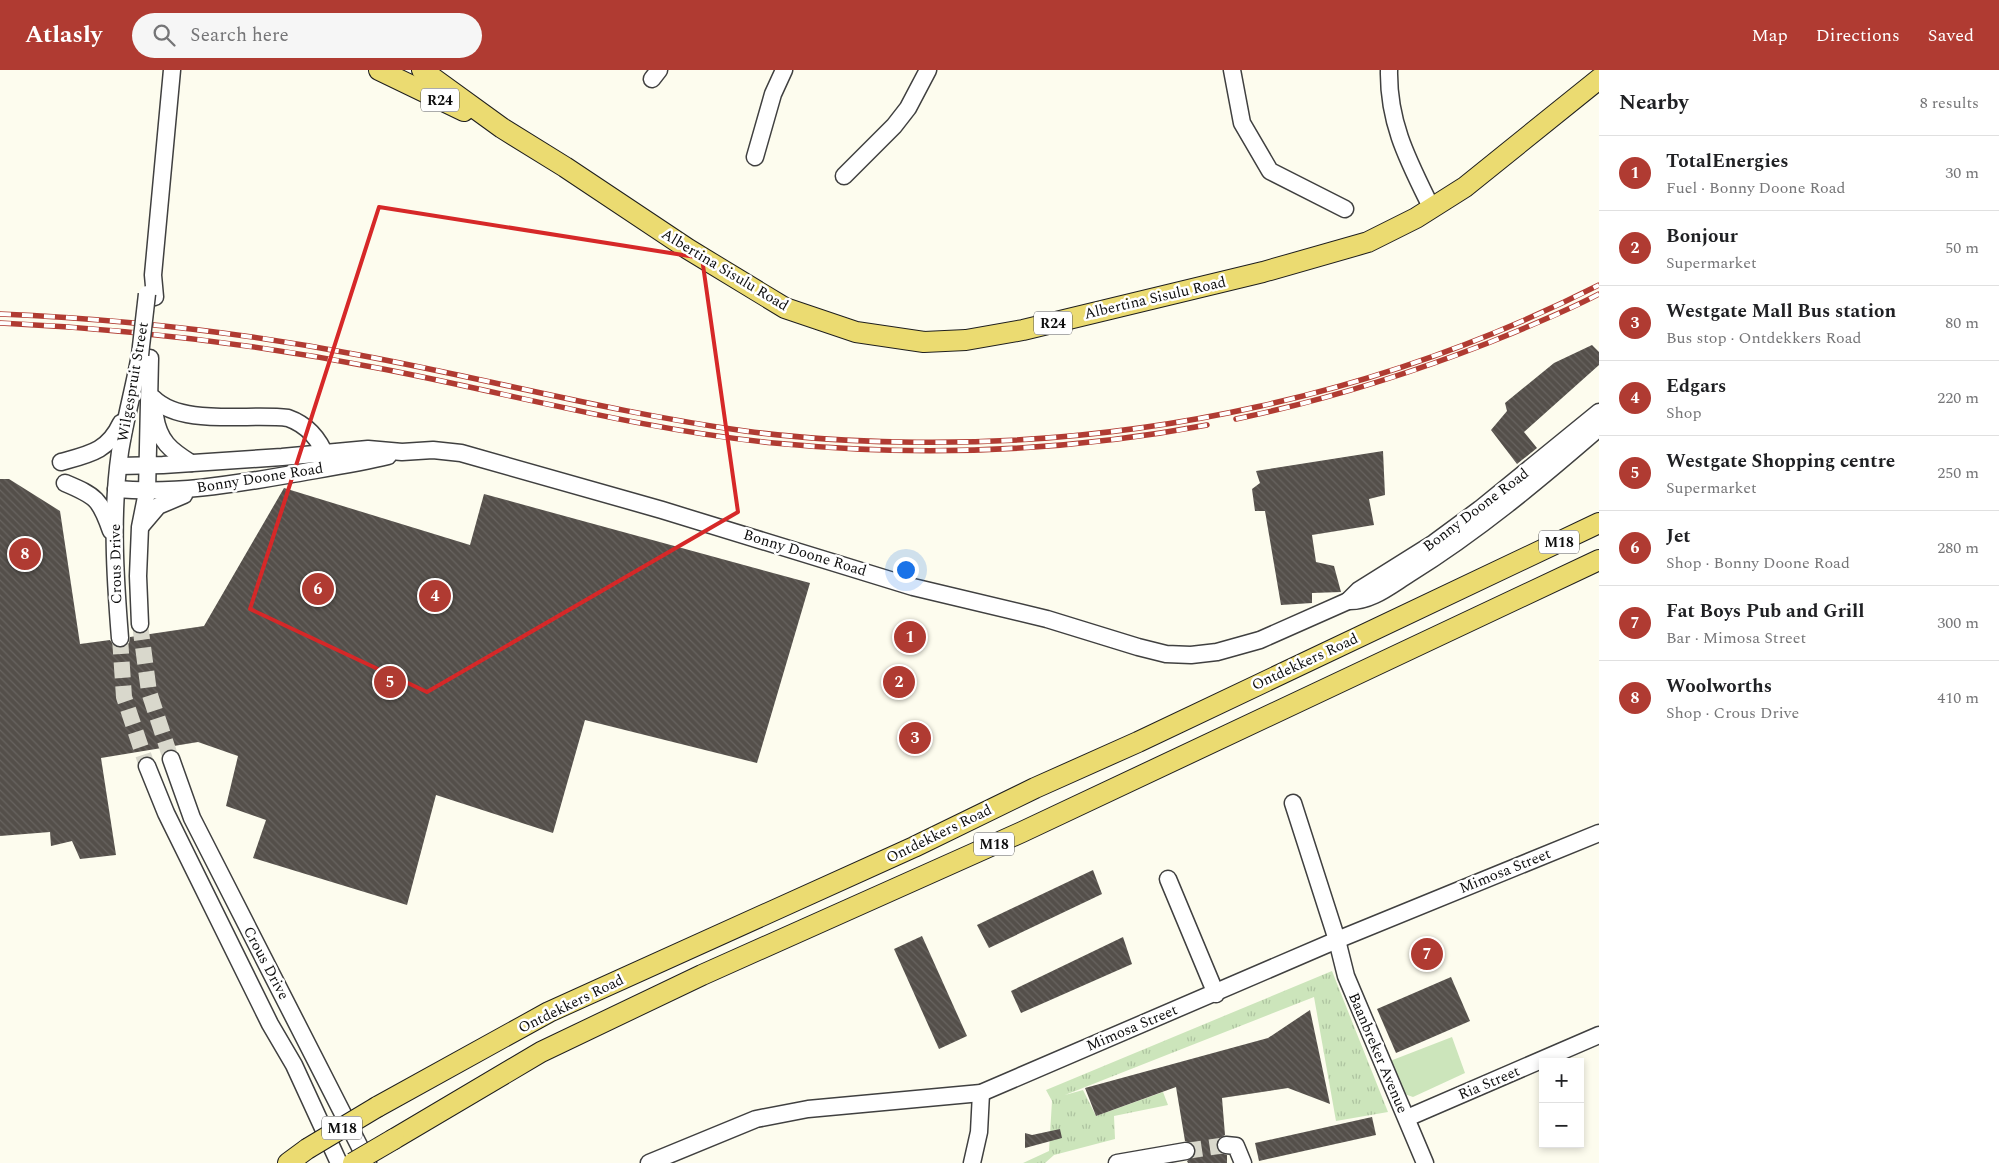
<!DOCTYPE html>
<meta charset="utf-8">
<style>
:root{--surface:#fff;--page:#f6f6f6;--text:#202124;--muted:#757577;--line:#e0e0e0;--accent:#b03b32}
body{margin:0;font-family:Spectral,serif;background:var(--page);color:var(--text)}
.controls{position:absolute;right:15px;bottom:15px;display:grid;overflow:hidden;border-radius:0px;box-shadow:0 2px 8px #0003}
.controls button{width:45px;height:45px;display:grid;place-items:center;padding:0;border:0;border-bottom:1px solid var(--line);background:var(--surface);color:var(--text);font:25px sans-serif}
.you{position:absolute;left:905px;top:499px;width:18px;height:18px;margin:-12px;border:4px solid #fff;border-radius:50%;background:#1a73e8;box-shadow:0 0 0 8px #1a73e833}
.badge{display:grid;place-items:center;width:32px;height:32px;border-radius:50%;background:var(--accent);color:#fff;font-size:16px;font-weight:700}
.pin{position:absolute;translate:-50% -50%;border:2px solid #fff;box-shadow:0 1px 5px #0006}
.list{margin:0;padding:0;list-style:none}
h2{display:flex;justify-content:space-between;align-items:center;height:65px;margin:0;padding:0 20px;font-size:21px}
h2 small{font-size:16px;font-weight:400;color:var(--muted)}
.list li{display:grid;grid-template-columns:32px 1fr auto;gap:15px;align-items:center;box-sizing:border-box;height:75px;padding:0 20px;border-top:1px solid var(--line)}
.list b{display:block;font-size:19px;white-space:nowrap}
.list p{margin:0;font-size:16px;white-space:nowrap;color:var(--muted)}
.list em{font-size:16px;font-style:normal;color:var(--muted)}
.icon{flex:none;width:28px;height:28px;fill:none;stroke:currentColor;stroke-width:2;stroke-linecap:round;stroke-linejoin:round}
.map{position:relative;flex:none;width:1599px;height:1093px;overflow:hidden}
header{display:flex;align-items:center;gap:30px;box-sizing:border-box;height:70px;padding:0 25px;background:var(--accent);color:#fff}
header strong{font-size:24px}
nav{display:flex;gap:28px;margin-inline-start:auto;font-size:18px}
.search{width:350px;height:45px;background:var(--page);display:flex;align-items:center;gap:12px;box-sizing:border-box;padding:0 18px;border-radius:28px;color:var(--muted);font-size:19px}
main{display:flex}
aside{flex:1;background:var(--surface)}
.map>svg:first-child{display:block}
</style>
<header>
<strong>Atlasly</strong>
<div class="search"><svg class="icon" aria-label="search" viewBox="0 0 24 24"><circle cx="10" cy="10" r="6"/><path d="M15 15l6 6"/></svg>Search here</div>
<nav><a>Map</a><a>Directions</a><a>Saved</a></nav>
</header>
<main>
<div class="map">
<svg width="1599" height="1093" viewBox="0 0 1599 1093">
<defs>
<pattern id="park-tufts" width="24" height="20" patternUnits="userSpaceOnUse" patternTransform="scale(1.25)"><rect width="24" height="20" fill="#cce5bb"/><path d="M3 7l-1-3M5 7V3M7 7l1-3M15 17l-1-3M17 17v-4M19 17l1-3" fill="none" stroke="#aec3a0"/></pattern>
<pattern id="building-back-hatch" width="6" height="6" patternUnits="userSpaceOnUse" patternTransform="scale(1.25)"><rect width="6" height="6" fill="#544f4a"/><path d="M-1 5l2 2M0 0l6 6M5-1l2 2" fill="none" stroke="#686460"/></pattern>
</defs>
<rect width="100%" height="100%" fill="#fdfcee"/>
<path fill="#cce5bb" d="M1452,967L1465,1003L1413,1027C1393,1021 1394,1009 1390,991Z"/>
<path fill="url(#park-tufts)" d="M1332,901L1388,1042L1336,1051L1314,927L1065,1025L1083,1020L1096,1046L1163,1022L1168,1035L1114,1046L1115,1069L1054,1085L1045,1093H1023L1049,1081L1052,1031L1046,1020Z"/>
<g fill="url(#building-back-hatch)">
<path d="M1592,275L1599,282V295L1524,362L1537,378L1517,394L1491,360L1507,341L1505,333L1554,293Z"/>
<path d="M1383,381L1385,425L1369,429L1374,455L1312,465L1316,492L1334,496L1341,522L1312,523V533L1281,535L1265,441H1255L1252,419L1260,413L1256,401Z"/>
<path d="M0,409H9L60,441L80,574L110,570L115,577L121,578L129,573L130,567L204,556L284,418L470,475L484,424L810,513L757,693L585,650L553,763L436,725L407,835L253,788L266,750L226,736L238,686L198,672L101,688L116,785L80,789L72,771L51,776L50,762L0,766Z"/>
<path d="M1093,800L1102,824L989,878L977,855Z"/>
<path d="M922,866L967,966L939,979L894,879Z"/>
<path d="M1123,867L1132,894L1021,943L1011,921Z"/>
<path d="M1451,907L1470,951L1396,983L1377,939Z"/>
<path d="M1310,940L1330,1034L1288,1018L1222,1028L1225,1065L1218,1069L1216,1074L1220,1083L1227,1085V1093H1188L1187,1091L1195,1085L1196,1080L1193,1074L1185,1071L1176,1017L1096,1046L1085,1018L1268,968Z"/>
<path d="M1372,1047L1376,1065L1259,1091L1255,1073Z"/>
<path d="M1060,1059L1062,1068L1025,1078V1063L1032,1065Z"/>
</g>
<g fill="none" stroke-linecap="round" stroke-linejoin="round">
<g stroke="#d9d8cc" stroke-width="16" stroke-dasharray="16 8" stroke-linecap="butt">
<path d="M140,554L149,622L171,689"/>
<path d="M120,568L124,627L147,696"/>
<path d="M1186,1081L1226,1075"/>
</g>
<defs>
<g id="minor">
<path d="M1232,0L1242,53L1270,101L1345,139"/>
<path d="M1389,0C1388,54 1409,92 1432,139"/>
<path d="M652,9L659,0"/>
<path d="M755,87L773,24L784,0"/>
<path d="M844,106L894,56L908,38L928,0"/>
<path d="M155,227L153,205L172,0"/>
<path d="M153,328C182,357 249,343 288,348C308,355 320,370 327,389"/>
<path d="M155,346C159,371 170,380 191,393"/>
<path d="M61,392C90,384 108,381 121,353"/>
<path d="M119,396L163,395L282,387L368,379L402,382L433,380L461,383L662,440L913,517L1047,549L1138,577L1166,584L1191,585L1217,582L1260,570L1348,531C1371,532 1391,515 1409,504C1478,461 1539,410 1599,358"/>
<path d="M65,413C96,426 100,429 111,461"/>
<path d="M116,419C174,424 230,415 287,405C320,399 355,394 388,386"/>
<path d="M141,456L158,436L184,425"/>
<path d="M1348,531L1359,520L1434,473L1480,439L1599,342"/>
<path d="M140,554L138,506L140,457L147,422L150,288"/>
<path d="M120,568C115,506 111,444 120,382C125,350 134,318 140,285"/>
<path d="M171,689L192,748L368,1093"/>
<path d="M147,696L166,743L270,954L294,995L339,1093"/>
<path d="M1293,733L1337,870L1346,906L1425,1093"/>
<path d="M1168,809L1216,924"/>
<path d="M1407,1048L1599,965"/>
<path d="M1226,1075L1236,1076L1243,1093"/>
<path d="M649,1093L756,1049L808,1039L981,1023L1337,870L1599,763"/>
<path d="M972,1093L979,1062L981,1023"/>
<path d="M1117,1093L1186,1081"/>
</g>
<g id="major">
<path d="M379,0L464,41"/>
<path d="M422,0L502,58L565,97L688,179L785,238L856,262L924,272L966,270L1023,260L1263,202L1368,172L1416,148L1465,117L1599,9"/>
<path d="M377,1037L549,942L914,777L1035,718L1138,672L1599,453"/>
<path d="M394,1069L541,982L702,905L1022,762L1599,490"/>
<path d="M288,1093L307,1079"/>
</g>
</defs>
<use href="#minor" stroke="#404040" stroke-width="19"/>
<use href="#major" stroke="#1e1e1e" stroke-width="22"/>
<use href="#minor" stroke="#fff" stroke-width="16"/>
<use href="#major" stroke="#ebdb71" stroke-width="20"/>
<defs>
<g id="rail">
<path d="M0,244C120,249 240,262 359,285C488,309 615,343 745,361C797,368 849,371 901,372C1142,377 1384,324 1599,215"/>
<path d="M0,253C129,259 256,274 383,299C512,324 642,360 774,373C918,387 1064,382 1207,355"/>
<path d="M1236,349C1322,331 1406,305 1488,273C1525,258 1563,243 1599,224"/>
</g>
</defs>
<use href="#rail" stroke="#b03b32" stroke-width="5.5"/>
<use href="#rail" stroke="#fff" stroke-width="4" stroke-dasharray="11" stroke-linecap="butt"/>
<defs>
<path id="minor-bridge" d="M140,285L147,224"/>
<g id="major-bridge">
<path d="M307,1079L377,1037"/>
<path d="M353,1093L394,1069"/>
</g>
</defs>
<use href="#minor-bridge" stroke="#404040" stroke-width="19" stroke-linecap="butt"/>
<use href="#major-bridge" stroke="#1e1e1e" stroke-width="22" stroke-linecap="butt"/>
<use href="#minor-bridge" stroke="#fff" stroke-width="16"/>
<use href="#major-bridge" stroke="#ebdb71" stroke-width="20"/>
</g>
<path fill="none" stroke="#d62828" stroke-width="4" stroke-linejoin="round" d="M379,137L702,188L738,442L427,622L250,539Z"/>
<g text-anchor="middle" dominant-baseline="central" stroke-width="5" stroke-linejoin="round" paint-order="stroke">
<g fill="#fff" stroke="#565656" stroke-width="1">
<rect x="421" y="18.5" width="38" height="23" rx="4"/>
<rect x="1034" y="241.5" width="38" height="23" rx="4"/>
<rect x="1539" y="460.5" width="40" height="23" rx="4"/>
<rect x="974" y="762.5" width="40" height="23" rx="4"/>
<rect x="322" y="1046.5" width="40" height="23" rx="4"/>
</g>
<g font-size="14" font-weight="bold" fill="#0d0d0d">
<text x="440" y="30">R24</text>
<text x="1053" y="253">R24</text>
<text x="1559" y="472">M18</text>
<text x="994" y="774">M18</text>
<text x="342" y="1058">M18</text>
</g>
<g font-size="15" fill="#0d0d0d" stroke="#fff">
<text transform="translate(725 200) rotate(31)">Albertina Sisulu Road</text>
<text transform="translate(1155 228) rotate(-13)">Albertina Sisulu Road</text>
<text transform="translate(133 312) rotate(-80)">Wilgespruit Street</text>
<text transform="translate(260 408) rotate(-9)">Bonny Doone Road</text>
<text transform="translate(1476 440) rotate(-37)">Bonny Doone Road</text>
<text transform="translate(805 483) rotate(17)">Bonny Doone Road</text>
<text transform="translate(116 494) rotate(-91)">Crous Drive</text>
<text transform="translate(1305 592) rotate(-25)">Ontdekkers Road</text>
<text transform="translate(939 764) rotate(-26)">Ontdekkers Road</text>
<text transform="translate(1505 801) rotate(-22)">Mimosa Street</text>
<text transform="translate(266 893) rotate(62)">Crous Drive</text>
<text transform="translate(571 934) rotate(-26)">Ontdekkers Road</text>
<text transform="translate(1132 958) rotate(-23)">Mimosa Street</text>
<text transform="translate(1378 983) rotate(67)">Baanbreker Avenue</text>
<text transform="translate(1489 1013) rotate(-23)">Ria Street</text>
</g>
</g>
</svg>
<div class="controls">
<button>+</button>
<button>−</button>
</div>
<div class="you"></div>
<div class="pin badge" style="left:910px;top:567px">1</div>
<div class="pin badge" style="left:899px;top:612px">2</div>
<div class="pin badge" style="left:915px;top:668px">3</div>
<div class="pin badge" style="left:435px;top:526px">4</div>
<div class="pin badge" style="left:390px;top:612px">5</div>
<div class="pin badge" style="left:318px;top:519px">6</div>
<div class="pin badge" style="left:1427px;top:884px">7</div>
<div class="pin badge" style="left:25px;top:484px">8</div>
</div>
<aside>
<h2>Nearby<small>8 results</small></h2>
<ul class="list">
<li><span class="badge">1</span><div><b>TotalEnergies</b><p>Fuel · Bonny Doone Road</p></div><em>30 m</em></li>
<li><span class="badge">2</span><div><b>Bonjour</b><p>Supermarket</p></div><em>50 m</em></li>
<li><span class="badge">3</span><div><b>Westgate Mall Bus station</b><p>Bus stop · Ontdekkers Road</p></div><em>80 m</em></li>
<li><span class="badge">4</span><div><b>Edgars</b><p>Shop</p></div><em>220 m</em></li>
<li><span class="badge">5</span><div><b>Westgate Shopping centre</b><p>Supermarket</p></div><em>250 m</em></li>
<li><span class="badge">6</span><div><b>Jet</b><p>Shop · Bonny Doone Road</p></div><em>280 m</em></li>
<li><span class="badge">7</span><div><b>Fat Boys Pub and Grill</b><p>Bar · Mimosa Street</p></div><em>300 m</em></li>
<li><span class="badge">8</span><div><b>Woolworths</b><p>Shop · Crous Drive</p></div><em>410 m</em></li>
</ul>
</aside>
</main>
